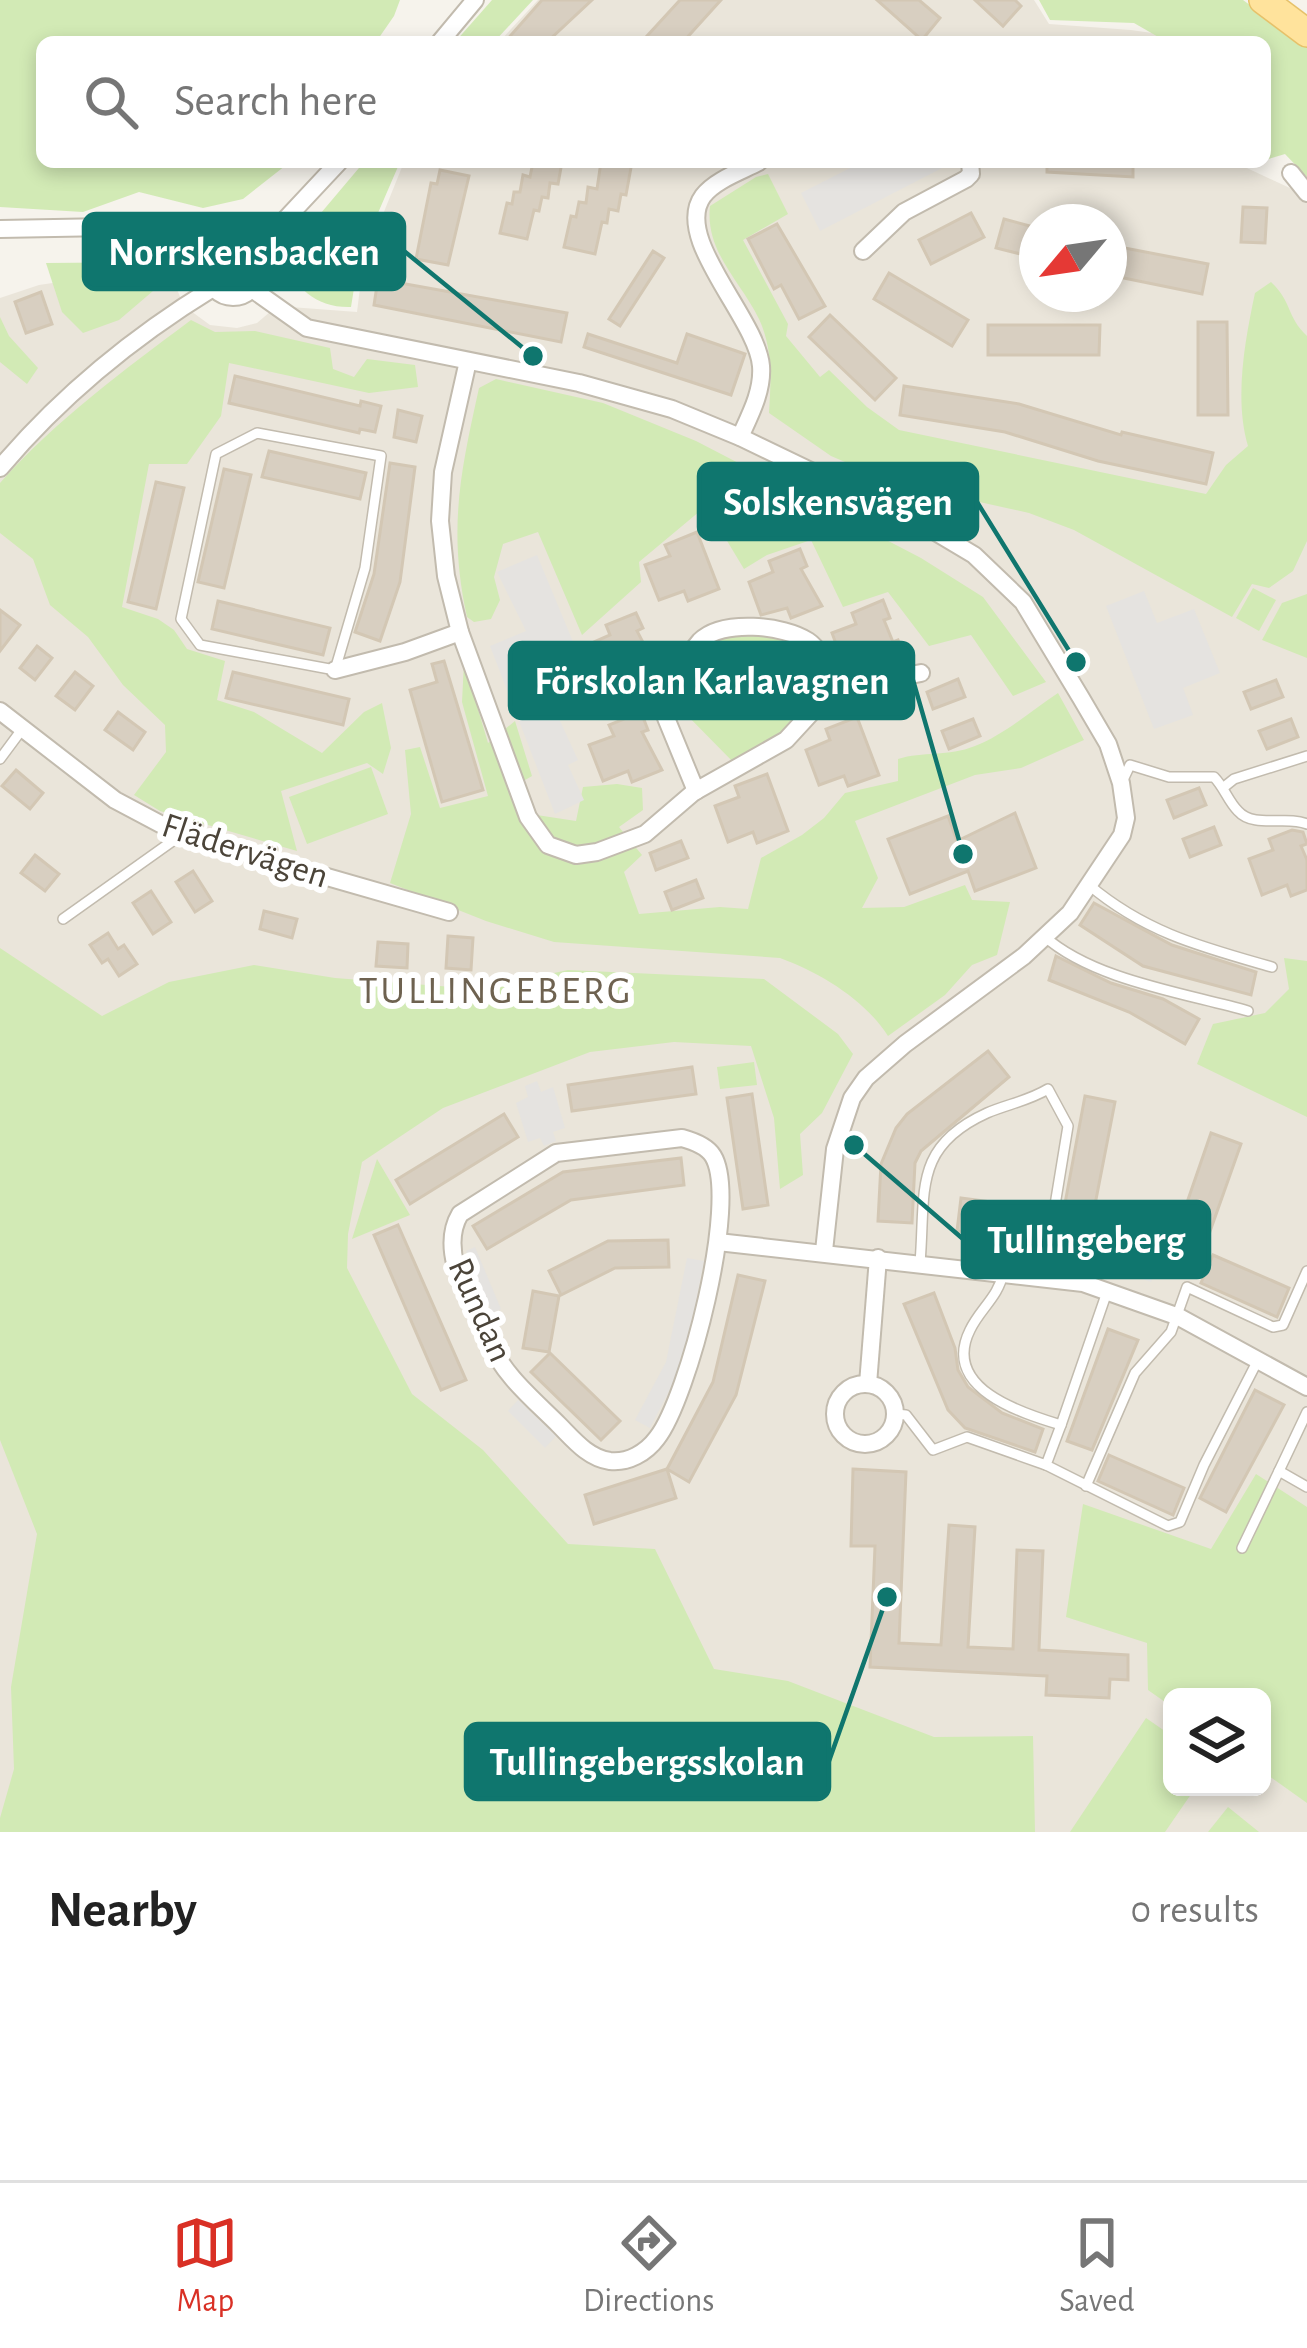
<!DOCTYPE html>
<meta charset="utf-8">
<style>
:root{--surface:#fff;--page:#f6f6f6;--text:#222;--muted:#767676;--line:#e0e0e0;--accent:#d93025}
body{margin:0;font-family:"Alegreya Sans",sans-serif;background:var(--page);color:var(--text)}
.controls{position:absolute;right:36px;bottom:36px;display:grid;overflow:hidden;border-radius:18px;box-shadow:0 6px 18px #0003}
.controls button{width:108px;height:108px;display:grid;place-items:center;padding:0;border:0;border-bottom:3px solid var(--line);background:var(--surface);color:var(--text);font:60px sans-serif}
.compass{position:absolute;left:1019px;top:204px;width:108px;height:108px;border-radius:50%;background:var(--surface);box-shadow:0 6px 18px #0003;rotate:241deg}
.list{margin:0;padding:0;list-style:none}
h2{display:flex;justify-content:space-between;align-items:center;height:156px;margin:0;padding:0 48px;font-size:51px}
h2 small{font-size:39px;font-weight:400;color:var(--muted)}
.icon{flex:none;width:66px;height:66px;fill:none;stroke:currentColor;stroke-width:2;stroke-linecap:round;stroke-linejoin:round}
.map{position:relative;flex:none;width:1307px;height:1832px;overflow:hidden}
.search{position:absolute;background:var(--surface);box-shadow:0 6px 18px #0003;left:36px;right:36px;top:36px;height:132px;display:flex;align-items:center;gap:30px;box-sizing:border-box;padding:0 42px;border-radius:18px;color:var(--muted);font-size:45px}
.sheet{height:348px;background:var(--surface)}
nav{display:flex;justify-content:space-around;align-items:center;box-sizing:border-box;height:168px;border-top:3px solid var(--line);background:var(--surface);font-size:33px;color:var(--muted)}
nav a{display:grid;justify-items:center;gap:6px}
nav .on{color:var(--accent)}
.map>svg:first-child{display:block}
</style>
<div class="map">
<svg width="1307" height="1832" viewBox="0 0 1307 1832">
<rect width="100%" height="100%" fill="#f6f3ec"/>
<g fill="#eae5da" fill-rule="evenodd">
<path d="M538,0H1034L1049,24L1131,30L1173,36L1187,42H499Z"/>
<path d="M404,162H1234L1307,196V1832H0V298L39,285L167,266L184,306L210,325L237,328L257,323L277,306L357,312L363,264ZM1037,222H1109V294H1037ZM1172,1697H1262V1787H1172Z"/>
</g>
<g fill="#d2eab5">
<path d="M0,0H400L394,16L376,42H42V162H290L243,199L203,208L139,192L83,212L0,207Z"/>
<path d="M492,0H533L494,42H455Z"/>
<path d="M1039,0H1243L1307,47V177L1285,154L1265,160V42H1167L1134,23L1050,20Z"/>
<path d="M364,162H400L359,257L351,307C316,308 295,288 283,258Z"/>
<path d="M768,174L788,214L743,240L788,324L786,336L820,377L829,370L867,407L899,430L1206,494L1226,465L1248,446C1234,399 1245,340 1255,293L1271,282C1293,303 1286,316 1307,336V541L1293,571L1269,588L1252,584L1232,617L1074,530L1029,513L894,483L831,456L769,413C771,380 773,349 759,319C740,280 705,252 710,206L756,177Z"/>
<path d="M158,262L160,285L119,320L83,333L62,312L46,263Z"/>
<path d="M0,317L9,336L38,368L27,384L0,362Z"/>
<path d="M191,320L215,332L255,331L330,348L333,369L354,377L367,359L415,365L418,387L369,393L229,363L221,416L187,464H149L122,607L158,619L174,630L187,649L225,661L217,700L254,712L322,753L364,712L382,703L391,748L383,774L367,763L281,791L297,851L160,811L134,795L166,752L165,725L123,685L88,637L50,605L33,559L0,533V483C56,420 124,370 191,320Z"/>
<path d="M496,379L603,403L696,441L921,558L983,597L1046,682L1013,696L971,635L929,646L888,592L843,607L811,540L767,555L744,569L706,506L639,562L641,582L582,635L538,532L503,544L494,577L500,600L491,619L474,622L467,617C448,530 460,474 479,388Z"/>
<path d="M1253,588L1276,600L1259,631L1236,618Z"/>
<path d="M1307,594V658L1262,640L1282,603Z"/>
<path d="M736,632C775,636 819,637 824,685L781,739L737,766L676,704C688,668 696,642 736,632Z"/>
<path d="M464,662L488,743L515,721L532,776L508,790L517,812L576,821L583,787L617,784L642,788L643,810L619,827L642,855L624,872L639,914L720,907L748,909L761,858L802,835L824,818L845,793L898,781V759C923,751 948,757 975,746C1004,735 1032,710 1058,693L1084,740L1021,768L975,775L855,821L878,878L862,908L904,907L965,885L972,900L1010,902L997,955L972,965L945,995L888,1036C865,1000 821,973 780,958L554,942L486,921L390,883L411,814L405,750L420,747L440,808L488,796L462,702Z"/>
<path d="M371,767L388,814L307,844L289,797Z"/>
<path d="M0,948L102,1016L169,982L254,965L335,978L479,989L568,970L764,979L838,1034L853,1054L822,1113L800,1134L803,1175L780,1189L774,1118L751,1046L674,1042L590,1052L443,1108L362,1162L348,1234L347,1268L412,1394L483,1450L568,1544L655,1549L714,1669L788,1681L934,1737L1033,1736L1035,1832H0V1818L14,1769L11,1687L37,1534L0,1440Z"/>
<path d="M1284,958L1307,961V1117L1197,1064L1213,1024L1265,1013L1289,989Z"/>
<path d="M754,1062L757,1085L720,1089L717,1067Z"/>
<path d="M377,1159L410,1215L352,1239Z"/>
<path d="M1256,1474L1307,1507V1803L1262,1771V1697H1172V1707L1148,1690L1147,1643L1066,1617L1083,1504L1211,1549Z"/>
<path d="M1146,1718L1172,1736V1787H1196L1165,1832H1070Z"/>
<path d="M1228,1807L1259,1832H1208Z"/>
</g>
<g fill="#e5e3e0">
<path d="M862,162H942L944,167L820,231L801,193Z"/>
<path d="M537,555L596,697L556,712L578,760L568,765L584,800L555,814L490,646L526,631L497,572Z"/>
<path d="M1144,591L1157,623L1194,609L1220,673L1183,688L1193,715L1154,729L1106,606Z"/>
<path d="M537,1081L541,1092L553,1087L565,1128L553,1132L556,1141L544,1146L540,1138L528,1142L516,1103L528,1097L525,1086Z"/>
<path d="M1104,1226L1167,1243L1151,1282L1096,1264Z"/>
<path d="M475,1247L501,1309L492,1313L466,1251Z"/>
<path d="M687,1258L704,1261L684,1362L650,1428L635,1420L666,1362Z"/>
<path d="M518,1400L556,1436L545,1448L508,1411Z"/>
</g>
<g fill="#d8cfc1" stroke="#d3c7b4" stroke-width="3">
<path d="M542,0H592L547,42H505Z"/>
<path d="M680,0H721L683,42H653L647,36Z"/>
<path d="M877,0H919L940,18L922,40Z"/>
<path d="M975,0H1015L1021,6L1003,26Z"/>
<path d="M533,162H562L558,184L550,183L548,198L542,197L539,211L534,210L527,239L500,233L507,203L512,204L514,192H520L523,175L530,177Z"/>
<path d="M601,162H632L626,195L621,194L618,211L609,209L607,223L602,222L595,254L564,247L571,216L576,217L579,202L586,203L588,187L597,189Z"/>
<path d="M1047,162H1133V177L1047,172Z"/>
<path d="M440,170L469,176L448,265L416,259L431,183L437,184Z"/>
<path d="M1243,207L1267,208L1265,243L1241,242Z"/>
<path d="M971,213L984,237L931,264L919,240Z"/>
<path d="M1004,219L1037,228V258L996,248Z"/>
<path d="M777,224L825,306L799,319L781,285L774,289L748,239Z"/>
<path d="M1109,245L1208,264L1202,294L1109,275Z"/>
<path d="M653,251L664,258L620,326L609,319Z"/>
<path d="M889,273L968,320L952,346L874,299Z"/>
<path d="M378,279L567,313L561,342L374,305Z"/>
<path d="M41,292L52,324L26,333L15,302Z"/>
<path d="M830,315L896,378L875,400L809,337Z"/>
<path d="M1198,322H1227L1228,415H1198Z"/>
<path d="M988,325H1100L1099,355H988Z"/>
<path d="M588,334L677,363L687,334L745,354L731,395L584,347Z"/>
<path d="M235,376L360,406L361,401L381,406L375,432L360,429L359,433L229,403Z"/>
<path d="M904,386L1019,404L1121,435L1122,432L1213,453L1206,484L1098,461L1005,432L900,415Z"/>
<path d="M398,410L422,416L416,442L394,437Z"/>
<path d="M269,451L366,473L360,499L262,477Z"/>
<path d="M390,463L415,467L400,582L380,641L355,632L374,574Z"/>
<path d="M224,469L251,475L224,588L198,582Z"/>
<path d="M156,482L184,488L156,609L128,602Z"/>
<path d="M697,532L719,589L688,601L684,591L659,600L645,565L670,556L665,545Z"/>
<path d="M800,549L807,566L801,569L822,606L791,618L787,608L761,615L749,582L773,572L769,561Z"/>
<path d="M883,600L890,618L884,620L893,642L898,640L905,657L874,669L870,659L845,668L832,633L856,624L852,613Z"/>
<path d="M218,601L330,628L323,655L212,629Z"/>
<path d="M0,610L20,625L0,651Z"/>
<path d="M636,613L643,628L637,631L658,671L629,682L624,671L602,680L587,645L610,635L606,625Z"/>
<path d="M37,646L52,658L35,680L20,668Z"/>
<path d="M444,661L483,790L442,802L410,690L437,682L432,664Z"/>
<path d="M75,672L93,686L75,710L56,696Z"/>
<path d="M233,672L349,699L343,725L226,698Z"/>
<path d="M958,679L965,697L933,709L927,692Z"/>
<path d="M1276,680L1283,697L1251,709L1244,692Z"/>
<path d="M118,712L145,732L133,750L105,730Z"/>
<path d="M641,712L648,730L642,732L662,770L632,782L628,771L603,781L589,745L614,736L609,725Z"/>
<path d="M857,717L879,775L848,786L844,776L819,785L806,750L830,740L826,729Z"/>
<path d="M973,719L980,736L949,749L942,731Z"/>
<path d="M1291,719L1298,737L1267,749L1259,731Z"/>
<path d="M16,770L43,793L30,809L2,786Z"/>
<path d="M767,774L788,831L757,843L753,832L728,842L715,806L739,797L735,786Z"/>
<path d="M1199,788L1206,805L1174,818L1167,800Z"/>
<path d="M1015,813L1036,868L975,891L968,871L910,894L888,839L948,816L957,841Z"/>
<path d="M1214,827L1221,845L1190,857L1183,839Z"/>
<path d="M1292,830L1303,832L1307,844L1301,846L1307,860V890L1291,896L1287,885L1262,895L1249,859L1273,850L1269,839Z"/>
<path d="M681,841L688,858L656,870L650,853Z"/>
<path d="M35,855L59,874L45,891L21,873Z"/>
<path d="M193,871L212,901L195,912L176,882Z"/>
<path d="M696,880L703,898L672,910L665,892Z"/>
<path d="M151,891L171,922L153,934L133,903Z"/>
<path d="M1094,903L1172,945L1256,972L1251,995L1143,966L1080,925Z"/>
<path d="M264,911L297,919L292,938L260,929Z"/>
<path d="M108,933L118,949L124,945L137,964L119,976L108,959L102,963L90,945Z"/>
<path d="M448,936L473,938L471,970L446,968Z"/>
<path d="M378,942L408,944L407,968L376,966Z"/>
<path d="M1056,956L1111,983L1163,999L1199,1019L1185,1044L1129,1012L1049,980Z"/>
<path d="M988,1051L1009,1077L921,1151L915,1163L912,1223L878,1221L881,1164L896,1128L907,1114Z"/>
<path d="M692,1067L696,1094L572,1111L568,1085Z"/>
<path d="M752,1094L768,1205L743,1209L727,1098Z"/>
<path d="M1085,1096L1115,1102L1092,1220L1063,1214Z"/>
<path d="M504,1114L518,1137L410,1204L396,1180Z"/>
<path d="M1211,1133L1241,1144L1202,1254L1173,1243Z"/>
<path d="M681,1158L684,1185L571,1200L487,1249L473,1226L563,1172Z"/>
<path d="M961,1198L1045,1209L1040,1241L957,1231Z"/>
<path d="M398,1225L466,1380L441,1390L374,1235Z"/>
<path d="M668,1240L669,1267L615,1268L561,1295L549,1271L608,1241Z"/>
<path d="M1213,1255L1289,1288L1277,1317L1201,1283Z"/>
<path d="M738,1275L765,1281L736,1395L689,1482L667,1469L713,1382Z"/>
<path d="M533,1291L559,1296L549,1352L523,1348Z"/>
<path d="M934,1293L955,1348L958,1370L968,1387L1002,1413L1043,1429L1035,1452L965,1428L948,1410L904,1304Z"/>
<path d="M1108,1329L1138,1340L1092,1450L1067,1441Z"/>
<path d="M550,1353L620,1421L601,1440L531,1372Z"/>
<path d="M1255,1390L1284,1405L1226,1512L1200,1498Z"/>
<path d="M1109,1455L1184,1488L1173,1515L1098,1481Z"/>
<path d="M667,1469L676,1498L594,1524L585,1495Z"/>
<path d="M853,1469L906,1472L899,1643L941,1645L949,1525L975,1527L968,1647L1013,1649L1017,1550L1043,1551L1039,1650L1128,1655V1680L1110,1679L1109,1698L1046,1695L1047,1676L870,1667L875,1546H851Z"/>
</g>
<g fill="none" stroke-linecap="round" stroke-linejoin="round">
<defs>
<g id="service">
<path d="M257,433L381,456L365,568L335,670L200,645L181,619L216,454Z"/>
<path d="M0,759L23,728"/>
<path d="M1123,780L1130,765L1169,777H1214C1224,787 1228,801 1238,811C1254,829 1287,815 1307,824"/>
<path d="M1224,787L1234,779L1307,756"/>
<path d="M1089,885C1146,933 1202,947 1272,967"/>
<path d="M63,919L181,835"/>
<path d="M1044,936C1093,980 1185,993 1248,1011"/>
<path d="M920,1263C926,1192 912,1147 987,1113C1008,1104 1028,1101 1048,1089L1068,1126L1043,1278"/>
<path d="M1003,1273C999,1296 980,1309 970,1330C941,1388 1021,1413 1061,1425L1107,1292"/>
<path d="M1307,1412L1279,1471L1307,1487"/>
<path d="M895,1414L906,1415L933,1450L967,1437L1046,1465"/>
<path d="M1061,1425L1046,1465L1168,1526L1180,1522L1204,1465L1258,1360"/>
<path d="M1086,1486L1135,1373L1171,1332L1187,1287L1273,1327L1283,1325L1307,1271"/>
<path d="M1242,1548L1279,1471"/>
</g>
<g id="minor">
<path d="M440,42L475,0"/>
<path d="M1291,173L1307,193"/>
<path d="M0,229L163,226L179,228L216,253"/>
<circle cx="233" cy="272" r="25"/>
<path d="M863,251L904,212L966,179L971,174L970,162"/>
<path d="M252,255L339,162"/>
<path d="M252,289L307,328L579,383L672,409L740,437L927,527L974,555L1023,602L1081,698L1108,744L1121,783L1126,818L1122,835L1070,913L1024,956L905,1044L866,1078L852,1098L835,1149L824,1251"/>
<path d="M468,361L443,472L440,521L446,576L460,632L528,817L548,845L576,855L597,852L645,834L694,792L786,740L821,702L834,680L869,683L921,673"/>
<path d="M740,437C750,415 763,391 761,366C757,318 672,238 703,196C715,180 742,171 759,162"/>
<path d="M0,468C61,396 133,337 213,288"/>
<path d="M335,670L405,652L460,632"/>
<path d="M0,711L115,800L181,835L449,912"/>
<path d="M696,791L666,718C671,692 682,661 700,641C722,619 784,625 808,641C820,649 827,667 834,680"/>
<path d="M682,1138C693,1141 707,1146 713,1156C740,1200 688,1399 657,1438C646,1453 628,1463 610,1461C588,1458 573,1439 559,1425C533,1399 503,1375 489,1341C472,1303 437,1253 460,1214L556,1153Z"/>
<path d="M718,1242L1083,1283L1179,1317L1307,1387"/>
<circle cx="865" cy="1414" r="30"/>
<path d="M868,1384L878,1258"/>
</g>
<path id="primary" d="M1263,0L1307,33"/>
</defs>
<use href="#service" stroke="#c2bbae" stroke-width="12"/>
<use href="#minor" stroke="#c2bbae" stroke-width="20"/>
<use href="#primary" stroke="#e6c16a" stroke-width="30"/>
<use href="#service" stroke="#fff" stroke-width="9"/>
<use href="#minor" stroke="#fff" stroke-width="16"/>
<use href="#primary" stroke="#ffe39c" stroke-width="27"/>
</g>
<g text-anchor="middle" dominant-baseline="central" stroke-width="12" stroke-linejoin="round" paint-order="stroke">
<g font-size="36" fill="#4b4439" stroke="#fff">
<text transform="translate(245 851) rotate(18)">Flädervägen</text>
<text transform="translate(480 1310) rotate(66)">Rundan</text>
</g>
<g font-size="39" letter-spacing="3" fill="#6e6250" stroke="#fff">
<text x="496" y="991">TULLINGEBERG</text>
</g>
</g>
<path fill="none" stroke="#0f766e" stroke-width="4.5" d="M533 356L404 251M1076 662L977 502M963 854L913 680M854 1145L963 1239M887 1597L829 1761"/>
<g fill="#0f766e" stroke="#fff" stroke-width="4.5">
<circle cx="533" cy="356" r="12"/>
<circle cx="1076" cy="662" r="12"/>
<circle cx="963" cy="854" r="12"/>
<circle cx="854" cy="1145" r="12"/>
<circle cx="887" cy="1597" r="12"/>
</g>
<g fill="#0f766e" stroke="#0f766e" stroke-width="4.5">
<rect x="84" y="214" width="320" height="75" rx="12"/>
<rect x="699" y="464" width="278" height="75" rx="12"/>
<rect x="510" y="643" width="403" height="75" rx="12"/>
<rect x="963" y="1202" width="246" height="75" rx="12"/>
<rect x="466" y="1724" width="363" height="75" rx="12"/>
</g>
<g font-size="39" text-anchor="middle" font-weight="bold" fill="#fff">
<text x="244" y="265">Norrskensbacken</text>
<text x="838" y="515">Solskensvägen</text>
<text x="712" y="694">Förskolan Karlavagnen</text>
<text x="1086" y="1253">Tullingeberg</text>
<text x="647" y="1775">Tullingebergsskolan</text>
</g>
</svg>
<div class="controls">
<button><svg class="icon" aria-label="layers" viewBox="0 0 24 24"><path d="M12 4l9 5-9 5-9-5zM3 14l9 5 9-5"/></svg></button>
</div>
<svg class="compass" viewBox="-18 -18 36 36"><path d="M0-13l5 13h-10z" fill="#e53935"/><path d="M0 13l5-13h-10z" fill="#767676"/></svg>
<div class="search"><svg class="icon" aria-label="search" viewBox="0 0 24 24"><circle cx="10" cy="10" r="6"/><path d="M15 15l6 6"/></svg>Search here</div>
</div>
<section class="sheet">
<h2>Nearby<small>0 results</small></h2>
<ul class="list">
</ul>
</section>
<nav>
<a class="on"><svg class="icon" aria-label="map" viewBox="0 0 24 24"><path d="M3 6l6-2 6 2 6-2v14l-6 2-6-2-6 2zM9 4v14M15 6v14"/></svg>Map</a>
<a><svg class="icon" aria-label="directions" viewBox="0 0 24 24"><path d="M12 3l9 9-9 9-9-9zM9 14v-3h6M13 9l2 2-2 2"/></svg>Directions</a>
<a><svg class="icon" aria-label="saved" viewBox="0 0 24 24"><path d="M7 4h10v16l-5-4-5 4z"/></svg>Saved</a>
</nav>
